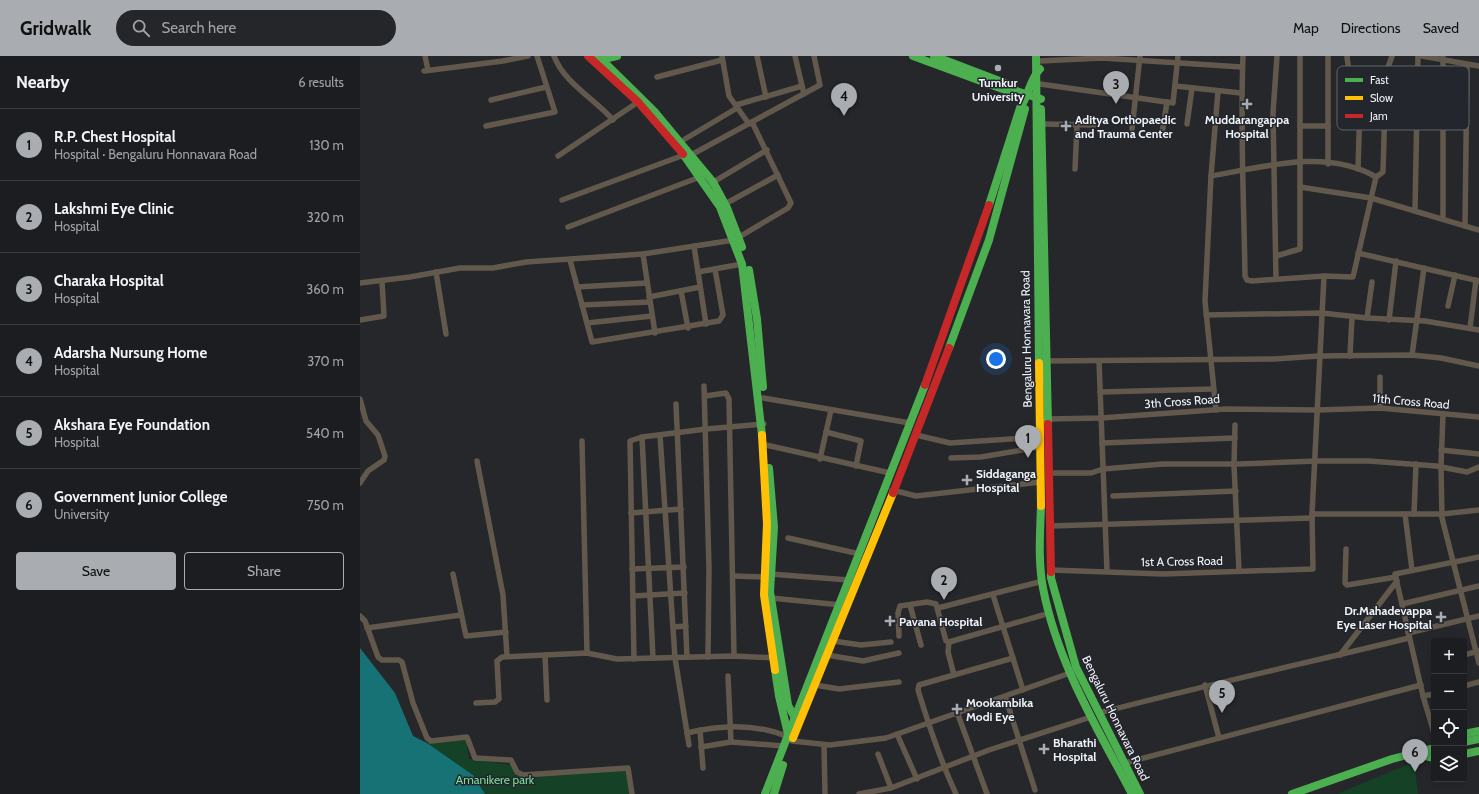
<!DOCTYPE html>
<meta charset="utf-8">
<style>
:root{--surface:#1c1d20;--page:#252629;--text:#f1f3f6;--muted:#a0a2a5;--line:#3a3b3e;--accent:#a9acb0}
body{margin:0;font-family:Cabin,sans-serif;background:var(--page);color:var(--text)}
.controls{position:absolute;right:12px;bottom:12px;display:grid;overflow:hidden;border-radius:4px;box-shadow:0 4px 16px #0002}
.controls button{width:36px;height:36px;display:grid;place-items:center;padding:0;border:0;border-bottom:1px solid var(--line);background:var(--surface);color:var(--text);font:20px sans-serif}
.you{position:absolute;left:636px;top:303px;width:14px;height:14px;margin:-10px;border:3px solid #fff;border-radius:50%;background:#1a73e8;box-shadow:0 0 0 6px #1a73e833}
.badge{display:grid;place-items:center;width:26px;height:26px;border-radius:50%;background:var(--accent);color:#111;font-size:13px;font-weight:700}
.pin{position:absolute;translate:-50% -33px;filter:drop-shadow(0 1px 2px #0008)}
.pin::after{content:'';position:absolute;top:21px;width:14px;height:12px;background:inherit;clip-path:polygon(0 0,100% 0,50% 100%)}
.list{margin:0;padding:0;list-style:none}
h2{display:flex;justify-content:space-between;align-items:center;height:52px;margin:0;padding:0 16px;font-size:17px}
h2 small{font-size:13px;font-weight:400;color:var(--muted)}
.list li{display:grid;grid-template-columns:26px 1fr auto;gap:12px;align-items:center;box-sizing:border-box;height:72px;padding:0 16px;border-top:1px solid var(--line)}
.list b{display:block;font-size:15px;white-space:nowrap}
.list p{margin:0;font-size:13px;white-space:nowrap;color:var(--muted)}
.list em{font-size:13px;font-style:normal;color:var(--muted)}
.actions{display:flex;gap:8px;padding:12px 16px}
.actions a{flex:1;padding:9px 0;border:1px solid var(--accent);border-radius:4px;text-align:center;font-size:14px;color:var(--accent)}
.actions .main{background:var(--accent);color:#111}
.icon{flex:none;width:22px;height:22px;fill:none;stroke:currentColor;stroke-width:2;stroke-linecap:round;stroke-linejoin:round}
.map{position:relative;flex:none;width:1119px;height:738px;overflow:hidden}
header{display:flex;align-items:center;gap:24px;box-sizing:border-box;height:56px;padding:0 20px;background:var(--accent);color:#111}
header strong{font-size:19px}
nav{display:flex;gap:22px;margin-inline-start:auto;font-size:14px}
.search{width:280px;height:36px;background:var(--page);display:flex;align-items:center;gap:10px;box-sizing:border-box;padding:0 14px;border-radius:22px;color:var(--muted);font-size:15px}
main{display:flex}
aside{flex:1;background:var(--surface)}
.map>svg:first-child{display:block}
</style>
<header>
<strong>Gridwalk</strong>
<div class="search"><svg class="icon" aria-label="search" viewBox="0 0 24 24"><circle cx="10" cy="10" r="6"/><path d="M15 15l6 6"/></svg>Search here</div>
<nav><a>Map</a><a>Directions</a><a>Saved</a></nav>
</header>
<main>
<aside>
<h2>Nearby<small>6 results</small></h2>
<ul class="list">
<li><span class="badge">1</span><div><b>R.P. Chest Hospital</b><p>Hospital · Bengaluru Honnavara Road</p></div><em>130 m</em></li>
<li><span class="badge">2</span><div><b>Lakshmi Eye Clinic</b><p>Hospital</p></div><em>320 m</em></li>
<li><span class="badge">3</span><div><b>Charaka Hospital</b><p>Hospital</p></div><em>360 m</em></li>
<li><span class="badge">4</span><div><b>Adarsha Nursung Home</b><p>Hospital</p></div><em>370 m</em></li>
<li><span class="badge">5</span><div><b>Akshara Eye Foundation</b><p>Hospital</p></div><em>540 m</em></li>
<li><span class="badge">6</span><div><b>Government Junior College</b><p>University</p></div><em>750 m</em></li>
</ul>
<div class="actions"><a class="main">Save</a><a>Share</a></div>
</aside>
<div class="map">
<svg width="1119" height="738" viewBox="0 0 1119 738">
<rect width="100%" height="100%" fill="#25272b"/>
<g fill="#154226">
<path d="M106,684L109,703L151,709L156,720L270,710L273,738H125L113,719L67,687Z"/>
<path d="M1054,706L1058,738H977Z"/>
</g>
<path fill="#167274" d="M0,592L35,637L53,680L67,687L113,719L125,738H0Z"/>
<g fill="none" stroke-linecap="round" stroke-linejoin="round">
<g stroke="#62594c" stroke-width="5.5">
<path d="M65,0L68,14"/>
<path d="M194,0C204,27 235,43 253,64"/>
<path d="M362,0L369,40L389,68"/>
<path d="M397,0L406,41"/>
<path d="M435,0L444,38"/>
<path d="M883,0C880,73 884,146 885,220L887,224L892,225L964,220L993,221L1016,121L1023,116L1025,48L1024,23L1032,0"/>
<path d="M968,0V108"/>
<path d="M987,0C989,25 999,39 1024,23"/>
<path d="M1062,0L1119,10"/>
<path d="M680,5L742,2L882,11"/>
<path d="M64,15L143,5L168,0"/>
<path d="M297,21L362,4"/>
<path d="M680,28L813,47L818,0"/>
<path d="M815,30L881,37"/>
<path d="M131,44L186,31"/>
<path d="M1025,46L1058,50"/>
<path d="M376,49L442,30"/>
<path d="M682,68L734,69"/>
<path d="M827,68L832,32"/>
<path d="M126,70L195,56L177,0"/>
<path d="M940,70H968"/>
<path d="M772,73L780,0"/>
<path d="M802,78L807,46"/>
<path d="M325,83L377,52"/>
<path d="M331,99L460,29L454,0"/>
<path d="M198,100L278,46"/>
<path d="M715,113L717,69"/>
<path d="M998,113L1000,48"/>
<path d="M851,120C904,111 966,92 1016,121"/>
<path d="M350,128L407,94"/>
<path d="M940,131L1011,142L1119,174"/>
<path d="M202,144L324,99"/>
<path d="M365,148L418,119"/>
<path d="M1055,154L1058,0"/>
<path d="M1083,163V0"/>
<path d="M1105,170L1107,8"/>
<path d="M208,171L340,121"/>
<path d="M334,190L338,216L382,208"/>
<path d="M998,197L1119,225"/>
<path d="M283,198L295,277"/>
<path d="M916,200L940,193V0"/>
<path d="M210,204L232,286L359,265L363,259L355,213"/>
<path d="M76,216L86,278"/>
<path d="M338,216L346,268"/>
<path d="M916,223L913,57L917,0"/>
<path d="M0,227L50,221L100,212H133L166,206L283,198L374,184L428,152L431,147L392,66"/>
<path d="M217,231L287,227"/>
<path d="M321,235L328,272"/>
<path d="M289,241L340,231"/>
<path d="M222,249L290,246"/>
<path d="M1088,250L1095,219"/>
<path d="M846,259L962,257L1007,262L1065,265L1119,274"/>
<path d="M1007,262L1012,226"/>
<path d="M0,264L24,260L22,225"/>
<path d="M1029,264L1036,205"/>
<path d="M227,267L292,260"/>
<path d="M1110,272L1116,224"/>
<path d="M1052,299L1064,212"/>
<path d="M990,300L992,261"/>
<path d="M684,305L914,303L959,300L1052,299L1081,302L1119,310"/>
<path d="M739,305L747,515"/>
<path d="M344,330L349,512L348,601"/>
<path d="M740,336L853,333"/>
<path d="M345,340L366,337L369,343L374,600"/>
<path d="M403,342L550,367"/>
<path d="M0,343L6,365L18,379L25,400L24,404L8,415L0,427"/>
<path d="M316,348L327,601"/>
<path d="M1020,352V321"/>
<path d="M856,354L845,245L851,120L858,35"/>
<path d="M1083,358L1081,410L1082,462L1119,607"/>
<path d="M688,363L741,362L866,353L957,354L1020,352L1119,361"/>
<path d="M875,369L874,409L879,515"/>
<path d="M466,376L501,385L496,410"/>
<path d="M300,379L315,602L329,689"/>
<path d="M556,379L590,387L679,381"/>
<path d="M282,381L293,602"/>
<path d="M222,385L227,597"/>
<path d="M742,387L875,382"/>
<path d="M406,389L530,417"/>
<path d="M1081,394L1119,398"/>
<path d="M591,402L621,401L680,391"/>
<path d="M460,403L471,354"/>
<path d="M117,405L143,539L147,600"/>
<path d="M689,417H731L743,413L803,408H880L957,405H1009L1076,410L1107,416L1119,411"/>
<path d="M532,434L556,440L681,426"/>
<path d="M753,440L876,435"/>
<path d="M271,457L321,453"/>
<path d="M952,458H1082L1119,454"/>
<path d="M1045,458L1052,514"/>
<path d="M1054,458L1056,408"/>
<path d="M690,470L952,462"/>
<path d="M428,482L500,498"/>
<path d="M986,493L985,527L987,529L1036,521"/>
<path d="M272,513L324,511"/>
<path d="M691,514L803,518L953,513L952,458L964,220"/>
<path d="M93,518L106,580L146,576"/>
<path d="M410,518L489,524"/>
<path d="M373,520L404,521"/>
<path d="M633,539L663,634"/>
<path d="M273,540L325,537"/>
<path d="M411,542L481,549"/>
<path d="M1042,548L1119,530"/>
<path d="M550,549L561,589"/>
<path d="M578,552L683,525"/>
<path d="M0,560L5,565L18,601L22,604H39L42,606L53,647L67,682L71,685L107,681L115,702L151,704L157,716L163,719L268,712L272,738"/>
<path d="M313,571L326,570"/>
<path d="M7,572L101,559"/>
<path d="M1048,577L1119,560"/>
<path d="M539,580L538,557L540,550L567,546L576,548L586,585L589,586L683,559"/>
<path d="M473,585L501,589L531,586"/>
<path d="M589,586L588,596L594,619"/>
<path d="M185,599L187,644"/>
<path d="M467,599L503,605L539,597"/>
<path d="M980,599L1037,525"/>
<path d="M1104,599L1119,595"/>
<path d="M274,603L270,385L282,381L346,373L404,368"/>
<path d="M368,620L371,686L424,690"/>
<path d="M455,629L479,633L539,626"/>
<path d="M845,629L859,682"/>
<path d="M1104,630L1119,626"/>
<path d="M645,640L675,734"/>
<path d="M1063,640L1074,638"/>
<path d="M116,647L135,646L139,643L137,605L142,601L227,597L257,603L374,600L416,602"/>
<path d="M597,656L627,738"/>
<path d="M739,657C842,630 946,607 1049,582"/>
<path d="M340,674L343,712"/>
<path d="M327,677C360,669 396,667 428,681"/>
<path d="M1074,677L1063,640L1035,518L1119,501"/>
<path d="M537,678L557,723"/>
<path d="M432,685L470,689L526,682L710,617"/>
<path d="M464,689L465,738"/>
<path d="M341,691L371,686"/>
<path d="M518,698L531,732"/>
<path d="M765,707L1061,629"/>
<path d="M499,738L531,732L629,694L731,661"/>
<path d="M596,738C580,704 569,670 558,634L559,629L653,602"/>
</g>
<g stroke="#4caf50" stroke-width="8">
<path d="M238,0L294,55L353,126L367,152L382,191"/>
<path d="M553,0L648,35H656"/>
<path d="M574,0L650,29L656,35L681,43"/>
<path d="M676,0L679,307"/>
<path d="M239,4L257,0"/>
<path d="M681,53L688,368"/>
<path d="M323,98L360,151L382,208L402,379"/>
<path d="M629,149L660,52C669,40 669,24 680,13"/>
<path d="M389,214L397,263L403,331"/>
<path d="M589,292L629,184L665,53"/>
<path d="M409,412L414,471L410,536L428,649L437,666"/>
<path d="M681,450C680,478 678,506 683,532C697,606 737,672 772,738"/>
<path d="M691,516V522L716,611L780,738"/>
<path d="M415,614L419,640L429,682"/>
<path d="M1104,678L1119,675"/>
<path d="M1104,686L1119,683"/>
<path d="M1057,698L1074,702"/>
<path d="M1104,698L1119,695"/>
<path d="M405,738L565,329"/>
<path d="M414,738L423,709"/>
<path d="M932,738L1032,703L1074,692"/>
</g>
<g stroke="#ffc107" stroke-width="8">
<path d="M679,307L681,450"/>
<path d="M402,379L407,468L404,539L415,614"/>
<path d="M433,682L533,437"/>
</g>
<g stroke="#c62828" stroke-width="8">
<path d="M228,0L278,46L323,98"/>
<path d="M565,329L629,149"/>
<path d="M688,368L691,516"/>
<path d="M533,437L589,292"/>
</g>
</g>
<g fill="#a9acb0" stroke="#23262d" stroke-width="1.5">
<circle cx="638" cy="12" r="4"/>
<path d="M885 42h4v4h4v4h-4v4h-4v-4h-4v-4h4z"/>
<path d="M704 64h4v4h4v4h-4v4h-4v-4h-4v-4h4z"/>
<path d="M605 418h4v4h4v4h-4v4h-4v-4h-4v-4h4z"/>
<path d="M1079 555h4v4h4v4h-4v4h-4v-4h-4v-4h4z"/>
<path d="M528 559h4v4h4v4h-4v4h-4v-4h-4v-4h4z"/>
<path d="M595 647h4v4h4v4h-4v4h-4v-4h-4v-4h4z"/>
<path d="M682 687h4v4h4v4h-4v4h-4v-4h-4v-4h4z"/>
</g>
<g text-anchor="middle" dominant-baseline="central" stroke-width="3" stroke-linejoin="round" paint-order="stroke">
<g font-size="12" font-weight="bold" fill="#f0f3f7" stroke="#23262d" text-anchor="start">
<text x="638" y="26" text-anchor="middle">Tumkur<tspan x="638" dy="14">University</tspan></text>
<text x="715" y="63">Aditya Orthopaedic<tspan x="715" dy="14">and Trauma Center</tspan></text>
<text x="887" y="63" text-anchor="middle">Muddarangappa<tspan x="887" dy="14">Hospital</tspan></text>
<text x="616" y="417">Siddaganga<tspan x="616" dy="14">Hospital</tspan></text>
<text x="1072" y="554" text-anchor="end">Dr.Mahadevappa<tspan x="1072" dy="14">Eye Laser Hospital</tspan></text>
<text x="539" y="565">Pavana Hospital</text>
<text x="606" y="646">Mookambika<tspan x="606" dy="14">Modi Eye</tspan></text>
<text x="693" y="686">Bharathi<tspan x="693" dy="14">Hospital</tspan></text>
</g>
<g font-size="12" fill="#f0f3f7" stroke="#23262d">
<text transform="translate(666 283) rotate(-91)">Bengaluru Honnavara Road</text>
<text transform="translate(822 345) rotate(-4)">3th Cross Road</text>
<text transform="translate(1051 345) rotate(5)">11th Cross Road</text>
<text transform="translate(822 505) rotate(-1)">1st A Cross Road</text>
<text transform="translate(756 662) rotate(64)">Bengaluru Honnavara Road</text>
</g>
<g font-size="12" fill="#7bdd98" stroke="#23262d">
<text x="135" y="723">Amanikere park</text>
</g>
</g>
<rect x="977" y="10" width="132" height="64" rx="6" fill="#23262d" stroke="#60646a" stroke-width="1"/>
<rect x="985" y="22" width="18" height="4" fill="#4caf50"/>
<rect x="985" y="40" width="18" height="4" fill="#ffc107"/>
<rect x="985" y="58" width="18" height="4" fill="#c62828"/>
<g font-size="11" fill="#f0f3f7">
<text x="1010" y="28">Fast</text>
<text x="1010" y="46">Slow</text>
<text x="1010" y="64">Jam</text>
</g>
</svg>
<div class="controls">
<button>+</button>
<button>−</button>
<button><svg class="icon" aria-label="locate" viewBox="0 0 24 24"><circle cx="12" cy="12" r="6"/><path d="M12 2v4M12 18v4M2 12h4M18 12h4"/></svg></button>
<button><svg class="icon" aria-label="layers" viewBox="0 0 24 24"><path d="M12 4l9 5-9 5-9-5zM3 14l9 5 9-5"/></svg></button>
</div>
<div class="you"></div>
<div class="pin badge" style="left:668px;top:402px">1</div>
<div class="pin badge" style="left:584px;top:544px">2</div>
<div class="pin badge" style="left:756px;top:48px">3</div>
<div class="pin badge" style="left:484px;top:60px">4</div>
<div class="pin badge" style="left:862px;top:657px">5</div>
<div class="pin badge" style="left:1055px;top:716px">6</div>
</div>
</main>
